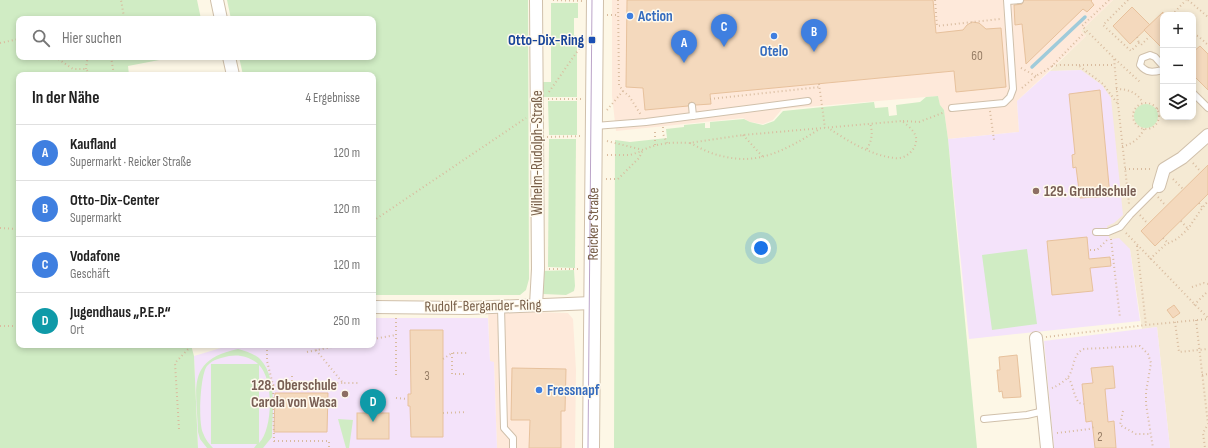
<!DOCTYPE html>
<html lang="de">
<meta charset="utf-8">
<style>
:root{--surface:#fff;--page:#f6f6f6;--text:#222;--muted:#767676;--line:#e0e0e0;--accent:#1a73e8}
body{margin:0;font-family:"Sofia Sans Condensed",sans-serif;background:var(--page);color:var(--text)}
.controls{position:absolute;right:12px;top:12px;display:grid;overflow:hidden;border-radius:8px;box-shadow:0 2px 6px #0003}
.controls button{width:36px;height:36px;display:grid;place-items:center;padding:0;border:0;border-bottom:1px solid var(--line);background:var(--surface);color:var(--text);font:20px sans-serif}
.you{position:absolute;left:761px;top:248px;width:14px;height:14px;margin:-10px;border:3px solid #fff;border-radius:50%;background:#1a73e8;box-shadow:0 0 0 6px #1a73e833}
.badge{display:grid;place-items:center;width:26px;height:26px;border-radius:50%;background:var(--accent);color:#fff;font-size:13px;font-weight:700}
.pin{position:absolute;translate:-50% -33px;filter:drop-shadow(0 1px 2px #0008)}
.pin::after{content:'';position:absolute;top:21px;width:14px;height:12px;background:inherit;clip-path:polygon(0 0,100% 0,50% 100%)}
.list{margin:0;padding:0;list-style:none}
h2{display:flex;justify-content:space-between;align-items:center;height:52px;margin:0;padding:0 16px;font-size:17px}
h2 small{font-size:13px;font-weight:400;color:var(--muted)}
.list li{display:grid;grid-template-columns:26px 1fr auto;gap:12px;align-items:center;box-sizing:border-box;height:56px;padding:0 16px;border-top:1px solid var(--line)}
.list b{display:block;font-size:15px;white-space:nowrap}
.list p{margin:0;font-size:13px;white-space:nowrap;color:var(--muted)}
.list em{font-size:13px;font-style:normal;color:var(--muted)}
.icon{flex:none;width:22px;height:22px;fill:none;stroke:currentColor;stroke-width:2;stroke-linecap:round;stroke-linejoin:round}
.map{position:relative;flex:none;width:1208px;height:448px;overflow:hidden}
.search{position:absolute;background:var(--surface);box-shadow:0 2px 6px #0003;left:16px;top:16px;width:360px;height:44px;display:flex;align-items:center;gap:10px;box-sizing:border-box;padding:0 14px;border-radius:8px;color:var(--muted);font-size:15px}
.panel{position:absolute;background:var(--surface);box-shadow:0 2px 6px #0003;left:16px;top:72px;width:360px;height:276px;border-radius:8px}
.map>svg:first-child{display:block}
</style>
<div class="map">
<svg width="1208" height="448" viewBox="0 0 1208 448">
<rect width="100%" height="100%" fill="#fdf7e6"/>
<path fill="#f5ead4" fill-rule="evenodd" d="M1113,0H1208V448H1170L1157,327L1142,329L1130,249L1109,238L1081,70L1050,71L1086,36L1081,31ZM1163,15H1193V117H1163Z"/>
<g fill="#fee9da">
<path d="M612,0H1113L1081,31L1086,36L1017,101L1019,132L948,139L944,110L940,106L938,96L782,109L773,120L763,124L750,122L743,118L616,131L612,96Z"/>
<path d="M488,311L568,313L573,319L576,370L575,448H497L494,362H490Z"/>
</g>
<g fill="#f4e3fa">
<path d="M1081,70L1102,85L1111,98L1123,215L1114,223L1107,226L1109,238L1112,239L1119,238L1130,249L1140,321L969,339L948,139L1019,132L1017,101L1050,71Z"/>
<path d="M373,318H488L490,361L494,362L497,448H198L194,356L231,345H373Z"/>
<path d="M1157,327L1170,448H1054L1044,341Z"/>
</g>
<g fill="#d0ecc4" fill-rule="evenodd">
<path d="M0,0H197L201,19H19V57H175L128,66L129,75H19V345H191L194,356L198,448H0Z"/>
<path d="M227,0H528L529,279L526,290L520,295H373V75H243L239,57H373V19H231Z"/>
<path d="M551,3H578V18H574V35L577,36V97H542V82H551Z"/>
<path d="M938,96L940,105L944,110L948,139L977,448H614L615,140L630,142L667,138L666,129L684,127V125L705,123V128H710V122L744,119L750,122L763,125L774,121L783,111L874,102L875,108L888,107L889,116L897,115L896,105L920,102L926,97Z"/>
<path d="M548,101H577V135H549Z"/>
<circle cx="1146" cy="116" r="12"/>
<path d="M549,139H576L575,268L548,267Z"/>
<path d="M1027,249L1037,324L992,330L982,255Z"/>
<path d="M574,270L575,286L574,291L566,295L543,294L541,271Z"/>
<path d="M238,349C245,351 255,354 260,359C278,378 272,414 272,437L263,448H254L257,444H211V364H258C251,357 239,354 229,356C221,358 213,359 207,366C200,375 198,423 203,433C205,439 209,444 213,448H207L200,439L198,432C197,389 185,360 238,349ZM259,365C274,379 273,429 259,443Z"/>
<path d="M338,419L353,420L349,448H346Z"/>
</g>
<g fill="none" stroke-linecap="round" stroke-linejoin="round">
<path stroke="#9fcbda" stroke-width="3.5" d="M1032,67L1085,17"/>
</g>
<g fill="#f4d9bd" stroke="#e7c19c">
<path d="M627,0H933L936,33L963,30L967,25L972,22L979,23L986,29L1001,28L1006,87L956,92L954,71L710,94L711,104L696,105L692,102L689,103L688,106L645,110L643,88L626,87Z"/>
<path d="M1024,0H1092L1091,1L1094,5L1087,12L1083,9L1026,64L1022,24L1015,25L1014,5L1022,4Z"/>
<path d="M1132,7L1150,25L1130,44L1113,26Z"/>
<path d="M1163,12V49L1144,30Z"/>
<path d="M1200,46L1208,54V90L1193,75V52Z"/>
<path d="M1100,90L1110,196L1080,198L1076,167L1073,168L1072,155L1075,154L1069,94Z"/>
<path d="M1208,165V194L1155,246L1141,231Z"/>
<path d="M1087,237L1089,259L1110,257L1111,266L1090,268L1093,291L1052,295L1047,241Z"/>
<path d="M1174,305L1180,313L1173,318L1167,310Z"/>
<path d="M410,330H443V437H411L410,406H408V394H411Z"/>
<path d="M1017,355L1021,397L1003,398L1002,391L999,392L997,370H1000L999,357Z"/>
<path d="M1113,366L1115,388L1105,389L1108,422L1114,421L1116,448H1095L1092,421L1086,422L1082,384L1093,383L1091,368Z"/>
<path d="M512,368L566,369L565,411H561V448H529L530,420H511Z"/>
<path d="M275,393H328L327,432H274Z"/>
<rect x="357" y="413" width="32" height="26"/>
</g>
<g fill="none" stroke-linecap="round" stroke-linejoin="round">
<defs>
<g id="service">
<path d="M1008,1L1020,0"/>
<path d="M1163,66L1155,57L1150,55L1142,58L1140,65C1147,74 1154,72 1163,70"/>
<path d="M1193,93L1208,108"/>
<path d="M692,106L693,116"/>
<path d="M952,108L1004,103L1010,97L1013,89L1007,0"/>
<path d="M595,126L646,122L808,101"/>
<path d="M1096,232H1108L1120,227L1130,215L1159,186"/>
<path d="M501,307L504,428L513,438V448"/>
<path d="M984,419L1027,415L1044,411"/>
</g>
<g id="minor">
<path d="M217,0L221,19"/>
<path d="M229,57L233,75"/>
<path d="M1159,186L1164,169L1182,158L1208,135"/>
<path d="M536,305L538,269L536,0"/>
<path d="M373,307L468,308L592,303"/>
<path d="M1036,338L1047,448"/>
</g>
<g id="tertiary">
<path id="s1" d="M591,448L595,0"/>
</g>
</defs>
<use href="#service" stroke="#d0c0ab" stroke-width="8"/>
<use href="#minor" stroke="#d0c0ab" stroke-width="14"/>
<use href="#tertiary" stroke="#d0c0ab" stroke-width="18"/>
<g stroke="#d9bc9f" stroke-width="2" stroke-dasharray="1 3" stroke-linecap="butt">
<path d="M553,0L582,1"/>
<path d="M618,0L619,85L623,91L629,96L641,115"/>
<path d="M935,0L937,26L1000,19"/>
<path d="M1109,0L1082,26L1114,58L1118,104L1129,204"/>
<path d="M1128,0L1103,25L1131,51L1139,43L1141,45L1150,36"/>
<path d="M1188,0L1208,17"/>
<path d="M607,15H618"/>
<path d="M1172,15L1186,0"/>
<path d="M120,19L124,17L121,0"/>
<path d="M1193,35L1198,36L1208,45"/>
<path d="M1137,37L1139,43"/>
<path d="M0,43L19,39"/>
<path d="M55,57L73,69H86L91,75"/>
<path d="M111,57L114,75"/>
<path d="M1115,59L1140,82"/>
<path d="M1079,65H1114"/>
<path d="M1052,66L1060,65H1078L1103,84L1117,103"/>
<path d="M1021,68L1036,76"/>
<path d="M86,69L87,61L90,57"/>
<path d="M819,84L825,128"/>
<path d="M1022,88L1036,76L1051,67L1086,31"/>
<path d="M1116,89C1128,89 1137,92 1143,103"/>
<path d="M549,92L581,46"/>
<path d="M548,99H582"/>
<path d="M710,99L820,87"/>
<circle cx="1146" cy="116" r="13"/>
<path d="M1157,109L1163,105"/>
<path d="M607,110L623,91"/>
<path d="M990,111L994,140"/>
<path d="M903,121L919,122L945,112"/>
<path d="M663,127V134L667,143"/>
<path d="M743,135L763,157"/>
<path d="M547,137L581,136"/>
<path d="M607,141L643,150C658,143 672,142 689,143L743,135L902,121C907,125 914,130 916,137C918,149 905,160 895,158C872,156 848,141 830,129"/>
<path d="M690,143C700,148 711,154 722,156C759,166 787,149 818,130"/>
<path d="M655,145V130"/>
<path d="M1122,146C1132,145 1140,138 1144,129"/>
<path d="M867,149C872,140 873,133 870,123"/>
<path d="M607,155H630L642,151"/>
<path d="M1193,163L1201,172"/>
<path d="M1125,169H1153"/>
<path d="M606,179H618L639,158L643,150"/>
<path d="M1173,179L1183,189"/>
<path d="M1158,197L1166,206"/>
<path d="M1199,203L1202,207"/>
<path d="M1140,215L1148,224"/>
<path d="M373,221L526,118"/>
<path d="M1181,221L1188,229"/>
<path d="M0,228L19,229"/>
<path d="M1126,233L1208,318"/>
<path d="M1163,238L1168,243"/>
<path d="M1111,239L1120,318"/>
<path d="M1137,246L1146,325"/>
<path d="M1090,250H1097L1107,240"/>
<path d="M1150,259L1165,245L1177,239L1188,229L1200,211L1208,201"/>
<path d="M549,269H579"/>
<path d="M1192,287L1204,283L1208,284"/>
<path d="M1194,305L1208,291"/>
<path d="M396,318V376"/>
<path d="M1196,320L1208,424L1203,433L1205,448"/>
<path d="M1175,322L1179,352L1208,349"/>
<path d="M0,326H19"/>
<path d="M1046,337L1146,325L1208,319"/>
<path d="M373,339L396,335"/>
<path d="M267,346V361L273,385L343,383"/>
<path d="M316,350L343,383H359"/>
<path d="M307,352L342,345"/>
<path d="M452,353V374H467"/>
<path d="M443,359L452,353H468"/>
<path d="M1202,375L1208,374"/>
<path d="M292,376V384"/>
<path d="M1068,378C1073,383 1073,395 1079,403L1084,404"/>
<path d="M273,385L274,441H329V448"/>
<path d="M1052,388C1057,386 1064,382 1068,377C1075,368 1072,354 1084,349L1140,346L1148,354L1151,363L1146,392V404L1153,448"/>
<path d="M396,398L408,399"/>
<path d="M1123,411L1120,425L1136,434H1151"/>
<path d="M443,413L467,412"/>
<path d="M179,429L175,363L192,345"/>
<path d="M1057,433L1089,429L1096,426"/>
</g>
<use href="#service" stroke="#fff" stroke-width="6"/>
<use href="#minor" stroke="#fff" stroke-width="12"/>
<use href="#tertiary" stroke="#fff" stroke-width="16"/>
<path stroke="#bba4c8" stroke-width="1" d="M588,448L592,0"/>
</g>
<g fill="#3f7fe0" stroke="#fffaee" stroke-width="1.5">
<circle cx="630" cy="16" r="4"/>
<circle cx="774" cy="36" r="4"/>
<circle cx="539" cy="390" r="4"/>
</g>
<rect fill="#1a4fb4" stroke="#fffaee" stroke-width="1.5" x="588" y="36" width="8" height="8" rx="2"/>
<g fill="#8d6e63" stroke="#fffaee" stroke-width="1.5">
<circle cx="1036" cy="191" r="4"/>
<circle cx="345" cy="394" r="4"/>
</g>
<g text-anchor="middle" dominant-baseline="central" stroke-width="3" stroke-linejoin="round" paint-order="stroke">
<g font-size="13" fill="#977e66">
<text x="977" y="56">60</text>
<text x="427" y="376">3</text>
<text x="1100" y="437">2</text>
</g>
<g font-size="15" font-weight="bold" fill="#366cbe" stroke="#fffaee" text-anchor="start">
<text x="638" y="16">Action</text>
<text x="774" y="51" text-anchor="middle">Otelo</text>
<text x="547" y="390">Fressnapf</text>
</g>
<g font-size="15" font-weight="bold" fill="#164399" stroke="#fffaee" text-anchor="end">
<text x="584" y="40">Otto-Dix-Ring</text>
</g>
<g font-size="15" fill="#785f49" stroke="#fffaee">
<text transform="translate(537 153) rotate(-90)">Wilhelm-Rudolph-Straße</text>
<text stroke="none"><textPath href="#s1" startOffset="224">Reicker Straße</textPath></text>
<text transform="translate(483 306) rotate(-1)">Rudolf-Bergander-Ring</text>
</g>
<g font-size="15" font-weight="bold" fill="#785e54" stroke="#fffaee" text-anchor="start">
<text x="1044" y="191">129. Grundschule</text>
<text x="337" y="385" text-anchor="end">128. Oberschule<tspan x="337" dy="17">Carola von Wasa</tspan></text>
</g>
</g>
</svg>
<div class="controls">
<button>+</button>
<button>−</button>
<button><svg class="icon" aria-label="layers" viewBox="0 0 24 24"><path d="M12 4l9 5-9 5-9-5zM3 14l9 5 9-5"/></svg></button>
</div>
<div class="you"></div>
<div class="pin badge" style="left:684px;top:63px;background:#3f7fe0">A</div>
<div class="pin badge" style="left:814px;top:52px;background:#3f7fe0">B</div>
<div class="pin badge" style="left:724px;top:47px;background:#3f7fe0">C</div>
<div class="pin badge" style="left:373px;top:422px;background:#0f9aa8">D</div>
<div class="search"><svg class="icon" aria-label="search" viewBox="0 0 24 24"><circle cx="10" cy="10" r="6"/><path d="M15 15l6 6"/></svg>Hier suchen</div>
<section class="panel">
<h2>In der Nähe<small>4 Ergebnisse</small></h2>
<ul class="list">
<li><span class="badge" style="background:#3f7fe0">A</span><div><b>Kaufland</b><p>Supermarkt · Reicker Straße</p></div><em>120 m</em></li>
<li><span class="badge" style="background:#3f7fe0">B</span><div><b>Otto-Dix-Center</b><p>Supermarkt</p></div><em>120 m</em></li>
<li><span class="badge" style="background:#3f7fe0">C</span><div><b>Vodafone</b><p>Geschäft</p></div><em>120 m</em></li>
<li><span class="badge" style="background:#0f9aa8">D</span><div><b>Jugendhaus „P.E.P.“</b><p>Ort</p></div><em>250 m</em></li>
</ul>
</section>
</div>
